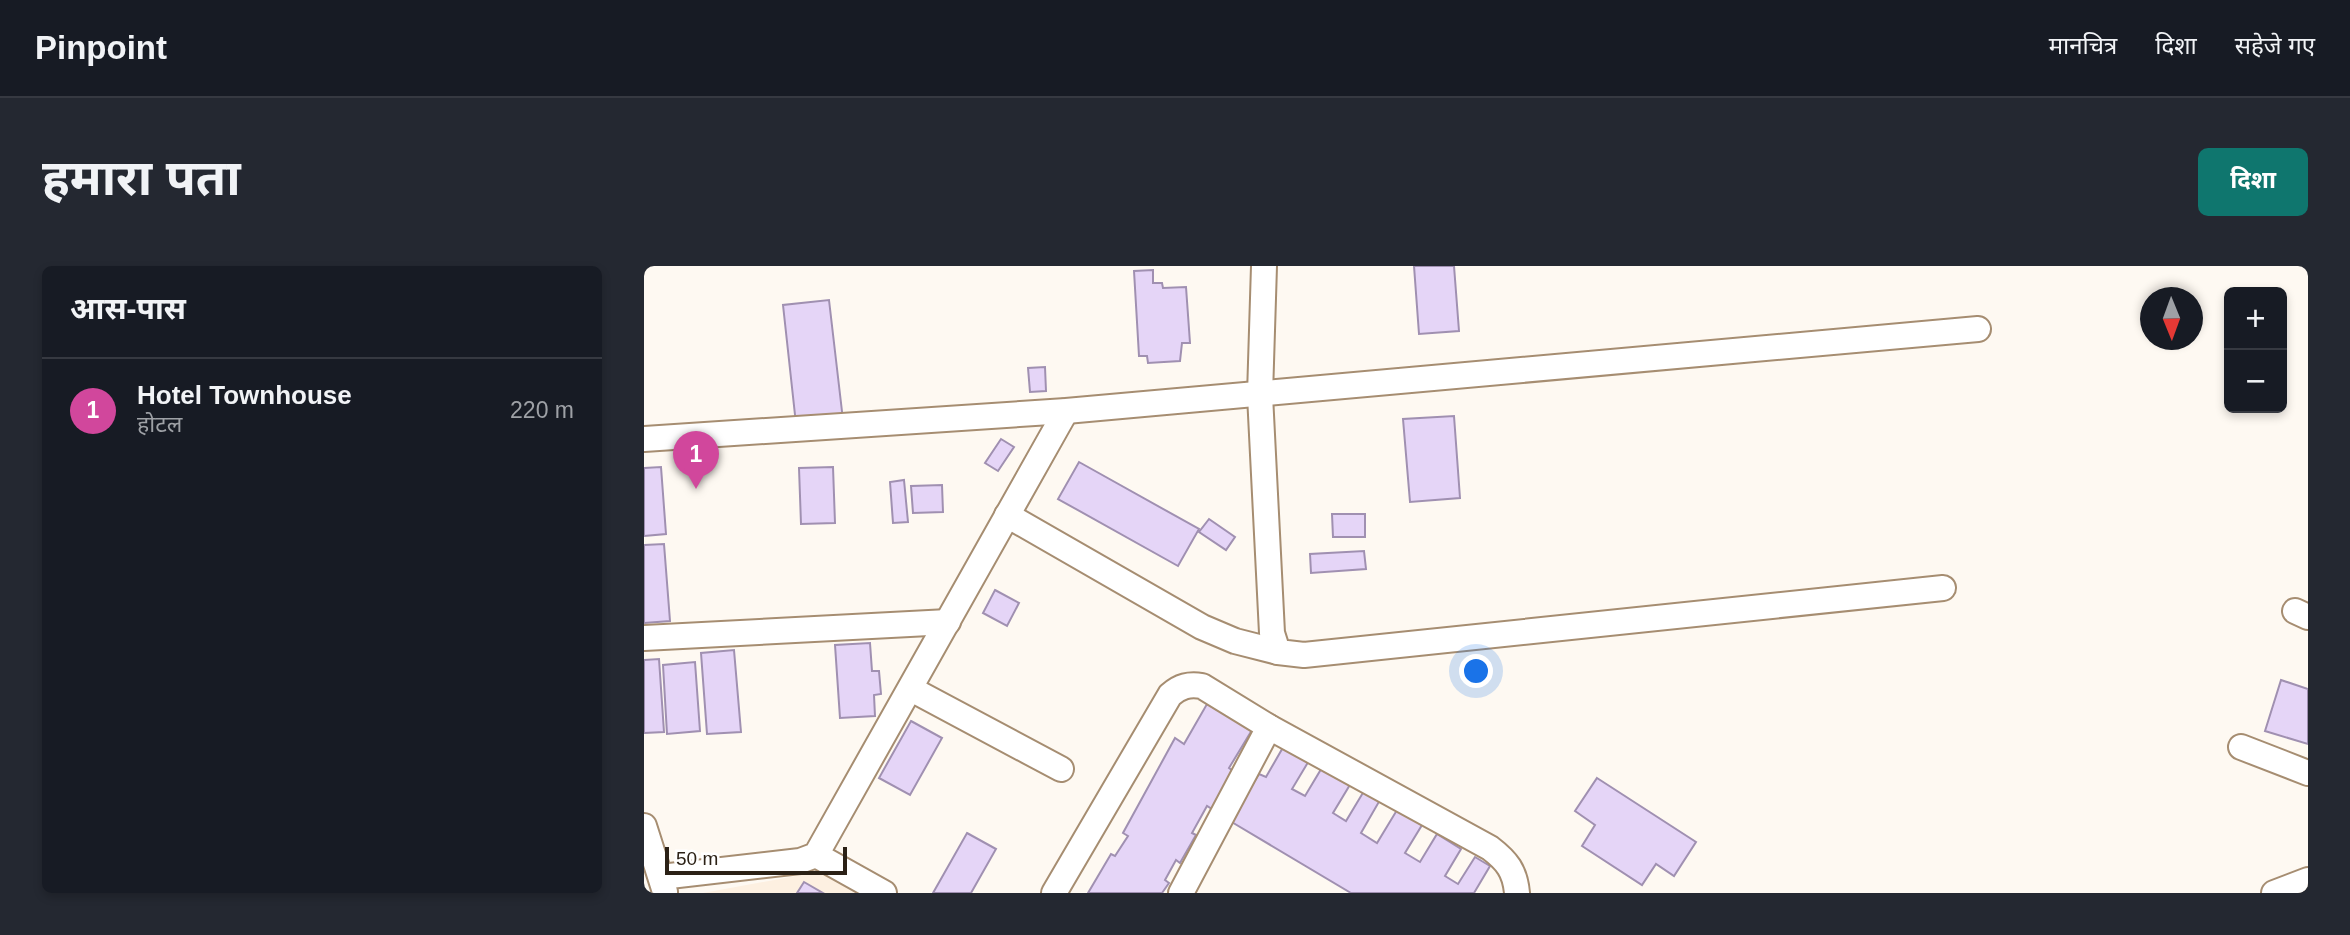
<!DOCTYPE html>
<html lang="hi">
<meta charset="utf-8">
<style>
:root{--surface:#171b24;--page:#242831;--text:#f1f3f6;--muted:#9ea1a6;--line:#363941;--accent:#0f766e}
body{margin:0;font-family:Arial,"Noto Sans Devanagari",sans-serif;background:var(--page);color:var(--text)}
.controls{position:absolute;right:21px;top:21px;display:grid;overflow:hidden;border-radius:10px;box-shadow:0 4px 10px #0003}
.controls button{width:63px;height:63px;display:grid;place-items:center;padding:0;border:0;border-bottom:2px solid var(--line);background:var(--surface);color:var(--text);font:35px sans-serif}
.compass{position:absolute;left:1496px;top:21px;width:63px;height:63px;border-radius:50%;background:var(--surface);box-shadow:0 4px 10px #0003;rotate:179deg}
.scale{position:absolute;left:21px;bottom:18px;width:182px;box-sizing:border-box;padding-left:7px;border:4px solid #2b2116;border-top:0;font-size:19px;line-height:24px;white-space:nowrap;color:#2b2116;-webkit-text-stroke:5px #fff;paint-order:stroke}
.you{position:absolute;left:833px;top:406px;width:24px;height:24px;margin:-18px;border:5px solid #fff;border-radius:50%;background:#1a73e8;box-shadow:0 0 0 10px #1a73e833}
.badge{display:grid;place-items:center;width:46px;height:46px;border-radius:50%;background:var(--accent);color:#fff;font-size:23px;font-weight:700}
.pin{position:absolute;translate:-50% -58px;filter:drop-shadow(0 2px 4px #0008)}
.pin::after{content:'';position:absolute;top:37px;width:24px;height:21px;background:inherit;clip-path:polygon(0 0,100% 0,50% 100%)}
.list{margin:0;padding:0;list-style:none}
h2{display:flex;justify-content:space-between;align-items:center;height:91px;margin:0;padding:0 28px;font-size:30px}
h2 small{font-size:23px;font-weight:400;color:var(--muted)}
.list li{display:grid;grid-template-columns:46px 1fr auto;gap:21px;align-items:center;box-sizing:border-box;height:105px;padding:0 28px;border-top:2px solid var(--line)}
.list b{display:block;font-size:26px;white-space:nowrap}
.list p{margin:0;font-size:23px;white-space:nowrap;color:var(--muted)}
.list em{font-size:23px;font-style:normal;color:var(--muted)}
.map{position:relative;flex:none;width:1664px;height:627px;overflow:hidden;border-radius:10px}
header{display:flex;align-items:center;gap:42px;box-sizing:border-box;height:98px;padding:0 35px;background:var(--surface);border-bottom:2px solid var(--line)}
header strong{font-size:33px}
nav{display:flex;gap:38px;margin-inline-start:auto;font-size:24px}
.intro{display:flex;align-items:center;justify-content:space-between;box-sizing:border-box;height:168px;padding:0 42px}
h1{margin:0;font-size:49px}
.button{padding:18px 32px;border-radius:10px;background:var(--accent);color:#fff;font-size:24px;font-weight:700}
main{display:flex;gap:42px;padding:0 42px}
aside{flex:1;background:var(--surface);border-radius:10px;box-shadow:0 4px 10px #0003}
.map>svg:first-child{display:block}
</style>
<header>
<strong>Pinpoint</strong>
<nav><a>मानचित्र</a><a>दिशा</a><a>सहेजे गए</a></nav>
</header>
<div class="intro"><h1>हमारा पता</h1><a class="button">दिशा</a></div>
<main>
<aside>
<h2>आस-पास<small></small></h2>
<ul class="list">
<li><span class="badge" style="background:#d1479c">1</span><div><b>Hotel Townhouse</b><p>होटल</p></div><em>220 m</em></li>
</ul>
</aside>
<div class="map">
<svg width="1664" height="627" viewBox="0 0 1664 627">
<rect width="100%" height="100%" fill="#fef9f2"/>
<path fill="#fdf0e1" d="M179,605L214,627H59Z"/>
<g fill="#e5d5f7" stroke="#a090b1" stroke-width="2">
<path d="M770,0H810L815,65L775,68Z"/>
<path d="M509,4V17H518L519,22L542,21L546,77H538L536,95L504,97L503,90H495L490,5Z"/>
<path d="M185,34L199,154L152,158L139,39Z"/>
<path d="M401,101L402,125L386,126L384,102Z"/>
<path d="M810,150L816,232L766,236L759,153Z"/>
<path d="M357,173L370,181L354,205L341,197Z"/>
<path d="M435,196L555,263L534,300L414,233Z"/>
<path d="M17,201L22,268L0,270V202Z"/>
<path d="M189,201L191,257L157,258L155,202Z"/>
<path d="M260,214L264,256L249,257L246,216Z"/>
<path d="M298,219L299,246L269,247L267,220Z"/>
<path d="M688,248H721V271H689Z"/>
<path d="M565,253L591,271L582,284L555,266Z"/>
<path d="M20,278L26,355L0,357V279Z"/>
<path d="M720,285L722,303L667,307L666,288Z"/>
<path d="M351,324L375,337L363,360L339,347Z"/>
<path d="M226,377L228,405H235L237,428L230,429L231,450L196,452L191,379Z"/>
<path d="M90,384L97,466L63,468L57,387Z"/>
<path d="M15,393L20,466L0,467V394Z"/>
<path d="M51,396L56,465L23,468L19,399Z"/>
<path d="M1637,414L1664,423V478L1621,465Z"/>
<path d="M563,438L608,464L585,502L589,505L568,543L563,540L548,567L552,569L536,597L532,594L521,614L525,617L518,627H444L467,588L471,590L484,570L479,567L531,472L540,478Z"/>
<path d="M267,455L298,472L266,529L235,512Z"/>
<path d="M641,478L666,493L648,523L661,530L679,500L707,517L689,547L702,555L720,525L736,534L717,567L733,577L753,544L778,559L761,587L776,596L793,568L817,583L801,610L814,618L831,591L846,600L830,627H707L586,555L615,508L622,511Z"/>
<path d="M953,512L1052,576L1030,610L1012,598L998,619L938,580L951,559L931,545Z"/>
<path d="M323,567L352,583L327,627H289Z"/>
<path d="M160,616L179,627H153Z"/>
</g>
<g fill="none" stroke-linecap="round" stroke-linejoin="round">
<defs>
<g id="minor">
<path d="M620,0L616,129L628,367L634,386L660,389L1299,322"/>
<path d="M0,173L422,145L1334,63"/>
<path d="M363,249L558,361L591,375L634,386"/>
<path d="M1651,345L1664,351"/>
<path d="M0,372L304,356"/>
<path d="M267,423L417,503"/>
<path d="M1597,481L1664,507"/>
<path d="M0,560L21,626"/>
<path d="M172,589L240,627"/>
<path d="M17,611L156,595L172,589L422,145"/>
<path d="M410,627L526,429C536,420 545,418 558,420L625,461L846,582C863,595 871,605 873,627"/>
<path d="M537,627L625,461"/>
<path d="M1630,627L1664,614"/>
</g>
</defs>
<use href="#minor" stroke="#a68d71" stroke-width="28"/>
<use href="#minor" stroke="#fff" stroke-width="24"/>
</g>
</svg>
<div class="controls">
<button>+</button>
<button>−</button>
</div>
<svg class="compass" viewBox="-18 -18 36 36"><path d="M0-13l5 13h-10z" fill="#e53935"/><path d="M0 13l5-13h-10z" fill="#9ea1a6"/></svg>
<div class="scale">50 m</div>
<div class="you"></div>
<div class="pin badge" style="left:52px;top:223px;background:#d1479c">1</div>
</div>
</main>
